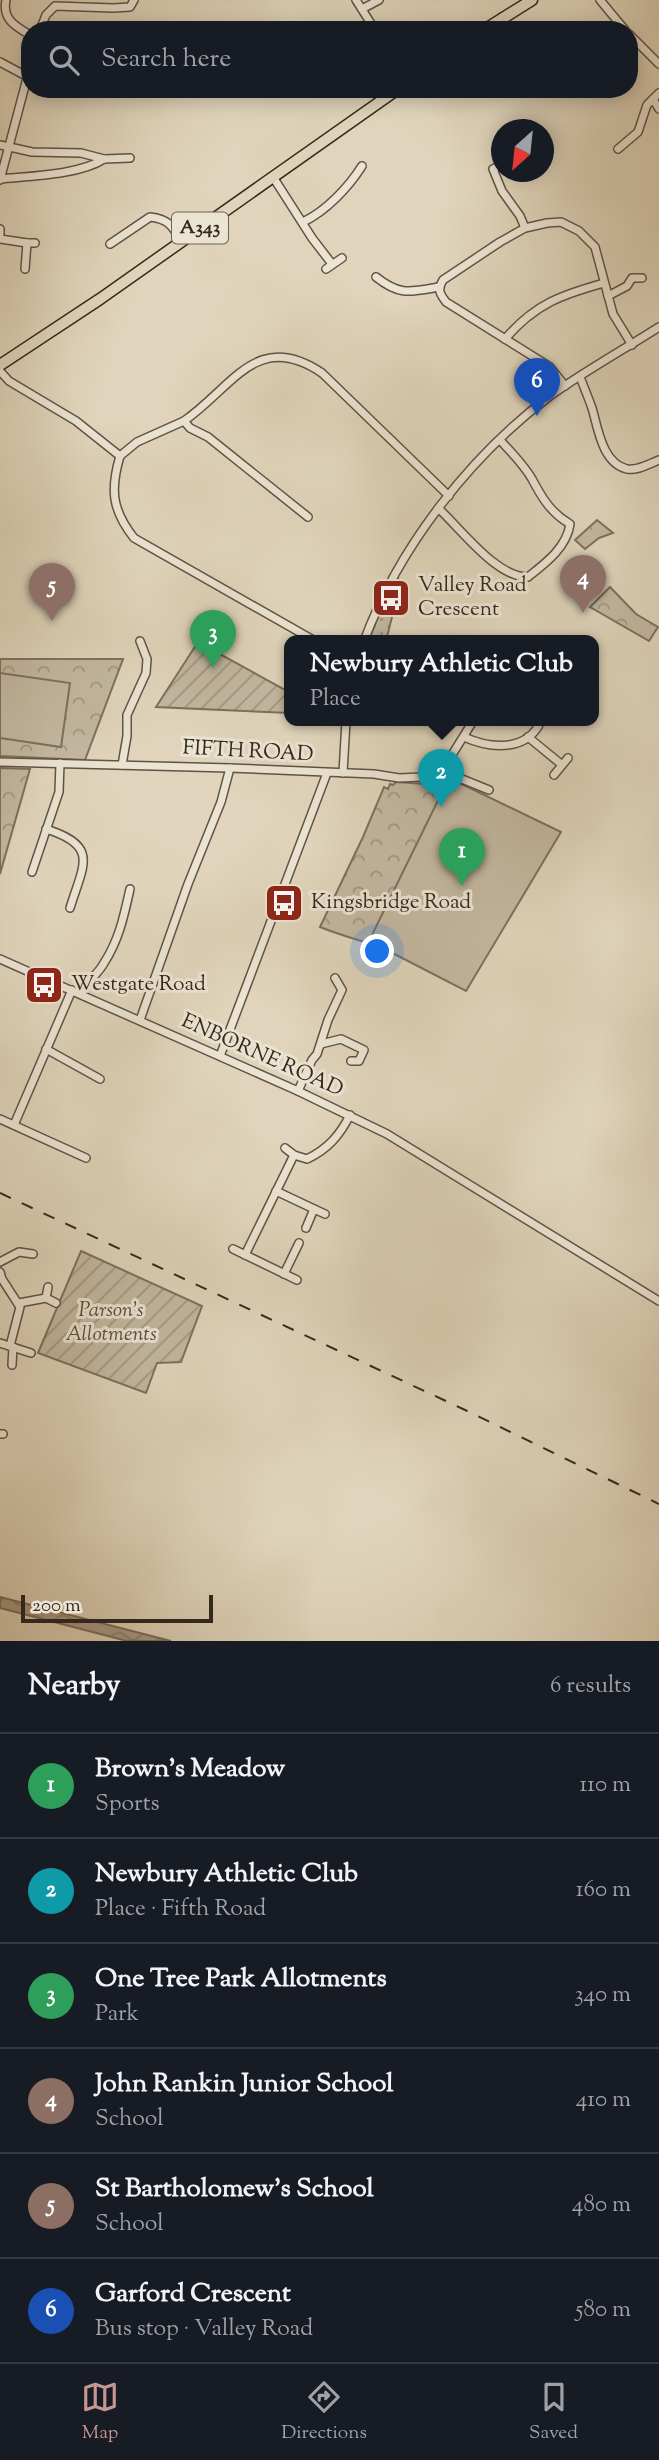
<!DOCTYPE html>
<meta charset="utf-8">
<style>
:root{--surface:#171b24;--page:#242831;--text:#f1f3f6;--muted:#9ea1a6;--line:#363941;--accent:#c59692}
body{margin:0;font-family:"Sorts Mill Goudy",serif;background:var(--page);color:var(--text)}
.compass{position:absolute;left:491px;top:119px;width:63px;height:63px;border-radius:50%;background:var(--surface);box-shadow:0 4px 18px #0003;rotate:207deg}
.scale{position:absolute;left:21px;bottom:18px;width:192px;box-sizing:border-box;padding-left:7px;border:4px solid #35281d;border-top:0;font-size:19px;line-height:24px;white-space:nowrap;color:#35281d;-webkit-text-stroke:5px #ebe4d3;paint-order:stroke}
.you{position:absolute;left:378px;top:952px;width:24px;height:24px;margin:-18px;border:5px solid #fff;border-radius:50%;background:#1a73e8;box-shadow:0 0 0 10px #1a73e833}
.badge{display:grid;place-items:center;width:46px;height:46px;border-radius:50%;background:var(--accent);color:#fff;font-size:23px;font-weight:700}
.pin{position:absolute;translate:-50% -58px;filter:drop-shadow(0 2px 4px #0008)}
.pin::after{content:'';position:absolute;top:37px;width:24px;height:21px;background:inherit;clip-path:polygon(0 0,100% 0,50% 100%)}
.popup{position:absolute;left:284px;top:635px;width:315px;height:91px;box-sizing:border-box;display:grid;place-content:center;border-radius:14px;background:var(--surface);filter:drop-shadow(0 2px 5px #0005);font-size:23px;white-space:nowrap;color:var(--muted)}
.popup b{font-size:26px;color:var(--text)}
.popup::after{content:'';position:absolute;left:50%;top:100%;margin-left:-14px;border:14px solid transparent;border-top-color:var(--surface)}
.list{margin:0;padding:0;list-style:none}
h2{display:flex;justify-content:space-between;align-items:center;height:91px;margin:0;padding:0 28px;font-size:30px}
h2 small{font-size:23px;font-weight:400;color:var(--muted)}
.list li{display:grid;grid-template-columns:46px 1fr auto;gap:21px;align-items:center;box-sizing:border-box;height:105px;padding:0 28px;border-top:2px solid var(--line)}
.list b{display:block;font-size:26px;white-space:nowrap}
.list p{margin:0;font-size:23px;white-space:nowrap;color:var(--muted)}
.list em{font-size:23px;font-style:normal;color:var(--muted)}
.icon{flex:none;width:38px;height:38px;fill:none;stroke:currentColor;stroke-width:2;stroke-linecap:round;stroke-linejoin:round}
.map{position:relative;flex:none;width:659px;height:1641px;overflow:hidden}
.search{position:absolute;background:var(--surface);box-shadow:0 4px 18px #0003;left:21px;right:21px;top:21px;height:77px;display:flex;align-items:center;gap:18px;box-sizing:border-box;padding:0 24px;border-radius:28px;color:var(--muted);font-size:26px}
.sheet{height:721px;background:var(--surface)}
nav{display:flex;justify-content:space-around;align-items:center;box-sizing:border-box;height:98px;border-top:2px solid var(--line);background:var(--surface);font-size:19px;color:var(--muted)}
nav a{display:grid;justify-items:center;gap:4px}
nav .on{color:var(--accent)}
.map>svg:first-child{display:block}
</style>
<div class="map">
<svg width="659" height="1641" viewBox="0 0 659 1641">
<defs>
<pattern id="grass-dots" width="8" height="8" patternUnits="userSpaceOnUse" patternTransform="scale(1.75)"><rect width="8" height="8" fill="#c3b8a1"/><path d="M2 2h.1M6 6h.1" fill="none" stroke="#9f9683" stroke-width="1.8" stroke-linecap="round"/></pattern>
<pattern id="forest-crowns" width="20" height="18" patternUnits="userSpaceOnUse" patternTransform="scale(1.75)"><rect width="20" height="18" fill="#c3b8a1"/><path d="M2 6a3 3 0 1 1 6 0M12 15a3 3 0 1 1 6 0" fill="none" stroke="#9f9683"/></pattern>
<pattern id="garden-furrows" width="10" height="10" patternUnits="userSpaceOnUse" patternTransform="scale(1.75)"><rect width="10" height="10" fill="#c3b8a1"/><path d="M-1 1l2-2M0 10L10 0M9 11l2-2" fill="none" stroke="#9f9683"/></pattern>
<pattern id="water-waves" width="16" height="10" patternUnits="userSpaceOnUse" patternTransform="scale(1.75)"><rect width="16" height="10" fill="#a69a86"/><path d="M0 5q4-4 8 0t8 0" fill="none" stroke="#887e6d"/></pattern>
</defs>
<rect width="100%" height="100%" fill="#e0d5bc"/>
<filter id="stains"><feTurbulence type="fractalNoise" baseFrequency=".00286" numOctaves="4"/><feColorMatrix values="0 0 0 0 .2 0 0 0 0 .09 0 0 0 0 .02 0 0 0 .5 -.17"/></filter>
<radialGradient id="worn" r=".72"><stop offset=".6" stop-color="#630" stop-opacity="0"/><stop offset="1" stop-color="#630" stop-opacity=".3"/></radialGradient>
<path fill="url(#grass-dots)" stroke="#7c705f" stroke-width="2" d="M398,579L401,581L386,641H368L382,607Z"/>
<g fill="url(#forest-crowns)" stroke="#7c705f" stroke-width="2">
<path d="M597,520L613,533L599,538L585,549L575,540Z"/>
<path d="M610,587L636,614L658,627L649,641L590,607Z"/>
<path d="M0,659H123L85,760L0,756Z"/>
<path d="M0,768L30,769L0,874Z"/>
<path d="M396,782L439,785L438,789L443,791L379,922H381L371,944C355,939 337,934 320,927L363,837L384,787L388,789L390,784L393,785Z"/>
</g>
<g fill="url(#garden-furrows)" stroke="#7c705f" stroke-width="2">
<path d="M198,642L289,692V713L156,707Z"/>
<path d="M81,1251L202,1306L181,1362L157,1363L146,1393L38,1353Z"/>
</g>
<g fill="#c3b8a1" stroke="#7c705f" stroke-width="2">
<path d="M0,673L70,683L61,747L0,738Z"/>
<path d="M449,778L561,832L466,991L369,941Z"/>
</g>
<path fill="url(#water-waves)" stroke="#796c5c" stroke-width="2" d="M0,1597L171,1641H127L0,1608Z"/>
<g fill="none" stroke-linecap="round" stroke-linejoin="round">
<defs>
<g id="minor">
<path d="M6,0C2,19 15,26 30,35"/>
<path d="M356,0L375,30"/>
<path d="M600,0L625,30"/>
<path d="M362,9L379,0"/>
<path d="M502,17L509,30"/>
<path d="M40,30L46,15L55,6L113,8L130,7L134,0"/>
<path d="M629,34L659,64"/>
<path d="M0,62L30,78"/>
<path d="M175,89L222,93"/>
<path d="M550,89L553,93L558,89"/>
<path d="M653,99L659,109"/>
<path d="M0,145L32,152L81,153L104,159L130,158"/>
<path d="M618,149L638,132L647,105L659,93"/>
<path d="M501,165L493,169L502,191L520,216L525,228"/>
<path d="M273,177L312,238L332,264"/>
<path d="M0,179C30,176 79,175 104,159"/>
<path d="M0,180L30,67"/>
<path d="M303,222C326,211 348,188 362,166"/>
<path d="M0,229V234"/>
<path d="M0,239L27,243"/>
<path d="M110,244L150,217C168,219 172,225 181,241"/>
<path d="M25,269L27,243H35"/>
<path d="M326,269L342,258"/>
<path d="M376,277C400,296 410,292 439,287"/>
<path d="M608,296L627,286L632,278H642"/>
<path d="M505,339C535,304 561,295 604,283"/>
<path d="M0,371L9,381L76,421L120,456C110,490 112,510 134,538L315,641"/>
<path d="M580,377C584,387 588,397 592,408C598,428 602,463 627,469C637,471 649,464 659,460"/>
<path d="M565,386L550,367L446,302C440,294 437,290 443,280L500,242L525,228L547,223L561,222L579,231L595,247L613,314L632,345"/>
<path d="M184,421C233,387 257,329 322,373L449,496"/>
<path d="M120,456L137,442L184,421L190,428L208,437L308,517"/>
<path d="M439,509C461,529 497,578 528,577C546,563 567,547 570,524C551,513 542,498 532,479C524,465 511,452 500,440"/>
<path d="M364,641C399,547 470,456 550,396C585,371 623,350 659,327"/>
<path d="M464,737C491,749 527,752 541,721"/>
<path d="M528,737L561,764"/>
<path d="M0,762L230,768L374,774L399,778L422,777L442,771L489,790"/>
<path d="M122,765L127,736V715L146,673L147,659L140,641"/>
<path d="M442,771L473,721"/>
<path d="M343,773L346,721"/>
<path d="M554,775L568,758"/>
<path d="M46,829C100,846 83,865 70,908"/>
<path d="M32,872L59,792L60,763"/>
<path d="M0,959L298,1091L387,1134L659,1301"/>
<path d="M81,994C87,980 97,976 104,963C119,940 124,916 130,889"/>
<path d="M140,1020L188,884L221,802L230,768"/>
<path d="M321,1044L341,1039L364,1050L359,1061H351"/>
<path d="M46,1049L100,1079"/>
<path d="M220,1056L327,773"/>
<path d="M298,1091L312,1060L317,1054L328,1020L342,990L335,978"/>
<path d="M0,1119L86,1158"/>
<path d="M14,1125L72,990"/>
<path d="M285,1148L294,1155L307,1159C328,1149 340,1135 350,1115"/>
<path d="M276,1191L314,1209L306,1228"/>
<path d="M314,1209L325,1214"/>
<path d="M233,1249L297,1280"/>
<path d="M245,1255L294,1155"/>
<path d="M0,1262L19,1252L33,1254"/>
<path d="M0,1272L2,1279L20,1307L10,1346"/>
<path d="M284,1274L299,1243"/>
<path d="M46,1298L48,1287"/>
<path d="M19,1303L46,1298L56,1303"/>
<path d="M0,1343L31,1353"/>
<path d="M12,1365L13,1347"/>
<path d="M0,1434H3"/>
</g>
<g id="primary">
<path d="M484,30L532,0"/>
<path d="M0,365L100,299L398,89"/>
</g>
</defs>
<use href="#minor" stroke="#605345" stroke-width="10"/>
<use href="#primary" stroke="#35281d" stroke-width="13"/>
<use href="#minor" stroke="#ebe4d3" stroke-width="7"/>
<use href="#primary" stroke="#e0d5bc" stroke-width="10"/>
<path stroke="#35281d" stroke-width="2" stroke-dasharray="12 12" stroke-linecap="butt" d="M0,1193L463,1409L659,1504"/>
</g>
<defs>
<symbol id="bus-square" viewBox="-11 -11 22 22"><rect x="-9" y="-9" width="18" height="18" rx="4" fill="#8f2418" stroke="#ebe4d3"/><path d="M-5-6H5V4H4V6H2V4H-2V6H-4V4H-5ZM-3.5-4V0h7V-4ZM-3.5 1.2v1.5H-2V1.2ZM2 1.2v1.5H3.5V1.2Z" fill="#fff"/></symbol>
</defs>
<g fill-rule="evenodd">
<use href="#bus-square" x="369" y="576" width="44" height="44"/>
<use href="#bus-square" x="262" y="881" width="44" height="44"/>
<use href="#bus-square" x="22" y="963" width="44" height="44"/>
</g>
<g text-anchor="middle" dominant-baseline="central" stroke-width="6" stroke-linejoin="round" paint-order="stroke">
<rect fill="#ebe4d3" stroke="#6c6054" stroke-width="2" x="172" y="212.5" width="56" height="31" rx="5"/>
<g font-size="19" font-weight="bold" fill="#35281d">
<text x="200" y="228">A343</text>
</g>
<g font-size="21" fill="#35281d" stroke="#ebe4d3" text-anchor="start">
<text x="418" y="586">Valley Road<tspan x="418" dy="24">Crescent</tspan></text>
<text x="311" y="903">Kingsbridge Road</text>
<text x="71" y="985">Westgate Road</text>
</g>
<g font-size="21" fill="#35281d" stroke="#ebe4d3">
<text transform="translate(248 752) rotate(3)">FIFTH ROAD</text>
<text transform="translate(262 1056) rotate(24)">ENBORNE ROAD</text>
</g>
<g font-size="21" font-style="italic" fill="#584c3e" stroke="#ebe4d3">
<text x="111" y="1311">Parson's<tspan x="111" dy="24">Allotments</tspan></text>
</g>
</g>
<rect width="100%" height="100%" filter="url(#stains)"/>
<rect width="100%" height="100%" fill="url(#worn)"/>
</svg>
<svg class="compass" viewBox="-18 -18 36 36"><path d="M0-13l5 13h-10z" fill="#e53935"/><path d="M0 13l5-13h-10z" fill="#9ea1a6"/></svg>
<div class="scale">200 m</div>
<div class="you"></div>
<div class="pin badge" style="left:462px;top:886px;background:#2e9e5b">1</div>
<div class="pin badge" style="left:441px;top:807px;background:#0f9aa8">2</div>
<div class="popup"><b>Newbury Athletic Club</b>Place</div>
<div class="pin badge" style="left:213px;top:668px;background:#2e9e5b">3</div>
<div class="pin badge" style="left:583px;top:613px;background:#8d6e63">4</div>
<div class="pin badge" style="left:52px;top:621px;background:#8d6e63">5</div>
<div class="pin badge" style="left:537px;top:416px;background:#1a4fb4">6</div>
<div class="search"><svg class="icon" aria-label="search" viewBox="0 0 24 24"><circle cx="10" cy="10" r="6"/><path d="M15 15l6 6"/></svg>Search here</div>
</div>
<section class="sheet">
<h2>Nearby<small>6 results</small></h2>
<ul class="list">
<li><span class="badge" style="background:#2e9e5b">1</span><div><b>Brown's Meadow</b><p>Sports</p></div><em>110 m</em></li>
<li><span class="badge" style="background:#0f9aa8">2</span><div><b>Newbury Athletic Club</b><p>Place · Fifth Road</p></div><em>160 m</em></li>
<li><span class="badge" style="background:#2e9e5b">3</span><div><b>One Tree Park Allotments</b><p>Park</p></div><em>340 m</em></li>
<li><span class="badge" style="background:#8d6e63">4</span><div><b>John Rankin Junior School</b><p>School</p></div><em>410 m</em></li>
<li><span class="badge" style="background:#8d6e63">5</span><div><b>St Bartholomew's School</b><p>School</p></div><em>480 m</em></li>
<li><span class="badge" style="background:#1a4fb4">6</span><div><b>Garford Crescent</b><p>Bus stop · Valley Road</p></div><em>580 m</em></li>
</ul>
</section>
<nav>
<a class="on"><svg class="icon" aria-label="map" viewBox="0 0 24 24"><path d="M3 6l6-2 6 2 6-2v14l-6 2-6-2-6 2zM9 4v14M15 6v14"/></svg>Map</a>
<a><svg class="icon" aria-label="directions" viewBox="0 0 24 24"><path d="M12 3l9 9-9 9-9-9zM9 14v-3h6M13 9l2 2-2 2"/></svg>Directions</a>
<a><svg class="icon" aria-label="saved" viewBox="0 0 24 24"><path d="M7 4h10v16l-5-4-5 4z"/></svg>Saved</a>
</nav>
